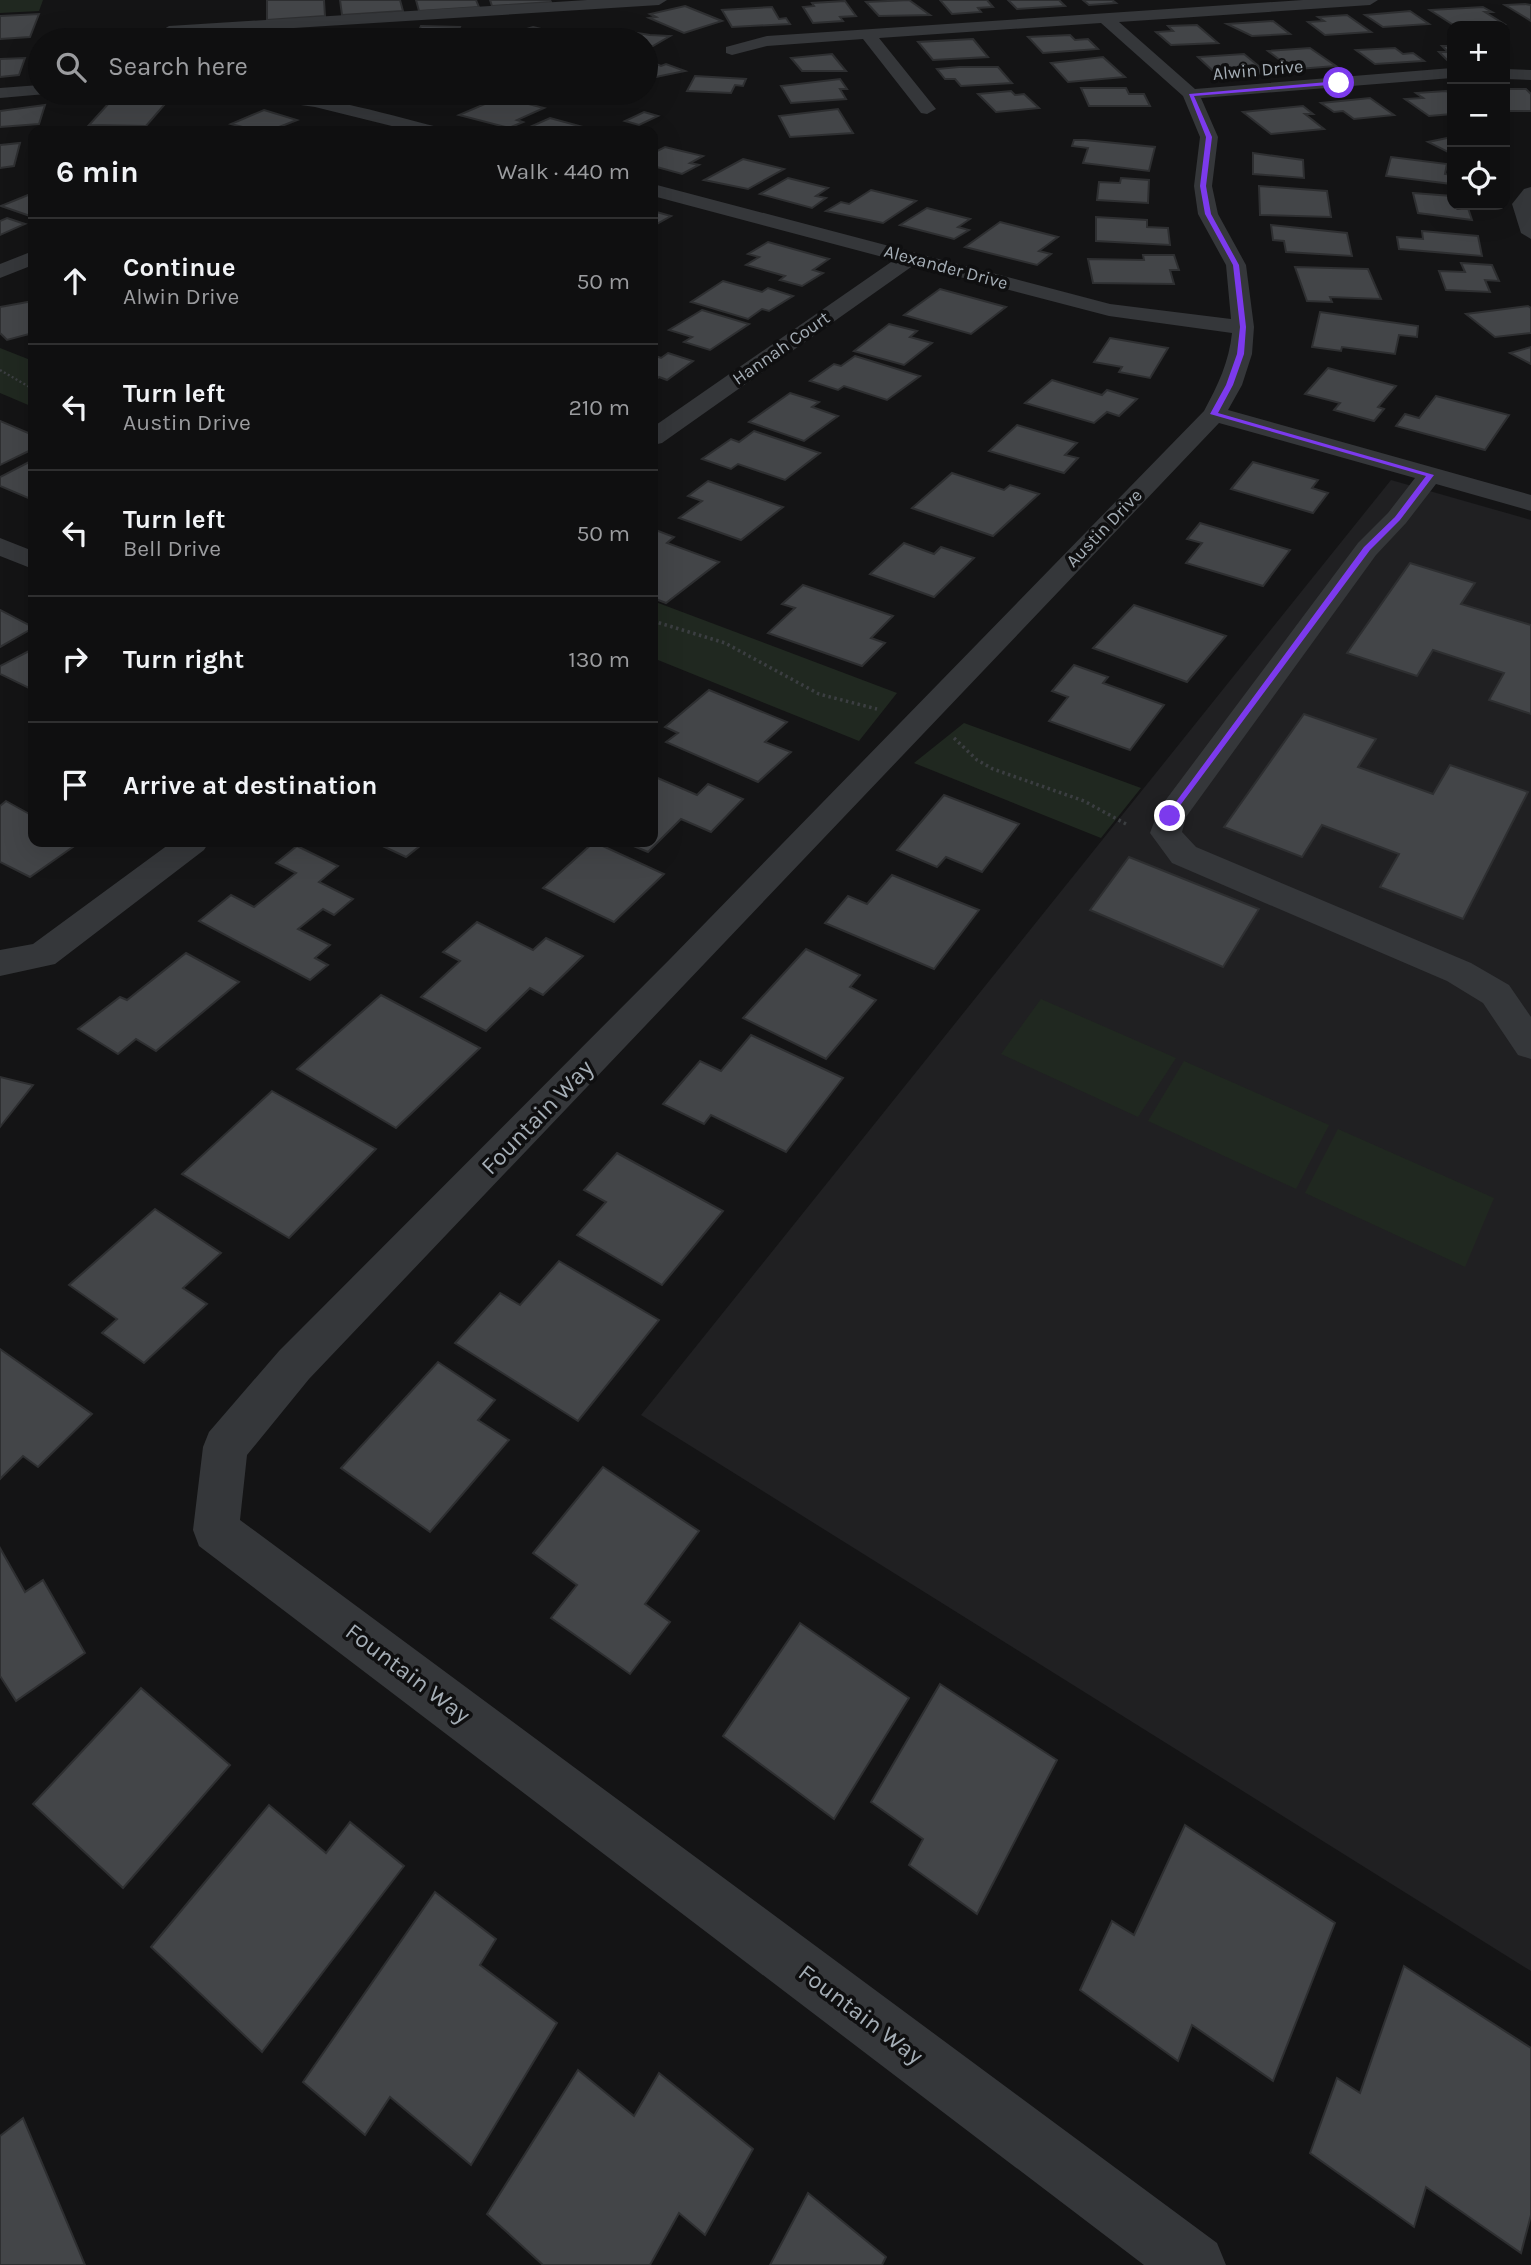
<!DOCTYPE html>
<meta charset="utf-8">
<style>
:root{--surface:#0f0f10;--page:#1d1d1e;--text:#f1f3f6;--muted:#9b9c9f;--line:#2f2f30}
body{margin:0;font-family:Karla,sans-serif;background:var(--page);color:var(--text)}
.controls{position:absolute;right:21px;top:21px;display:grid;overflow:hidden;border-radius:14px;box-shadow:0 7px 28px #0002}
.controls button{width:63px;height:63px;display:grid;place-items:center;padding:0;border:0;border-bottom:2px solid var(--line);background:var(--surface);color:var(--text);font:35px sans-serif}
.stop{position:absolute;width:21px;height:21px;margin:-16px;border:5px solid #7c3aed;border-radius:50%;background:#fff}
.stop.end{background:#7c3aed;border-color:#fff;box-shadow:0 2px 7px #0008}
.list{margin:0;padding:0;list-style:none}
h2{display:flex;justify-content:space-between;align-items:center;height:91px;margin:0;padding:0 28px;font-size:30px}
h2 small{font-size:23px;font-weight:400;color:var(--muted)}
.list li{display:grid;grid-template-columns:46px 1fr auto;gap:21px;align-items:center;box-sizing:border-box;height:126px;padding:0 28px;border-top:2px solid var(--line)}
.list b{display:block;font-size:26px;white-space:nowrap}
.list p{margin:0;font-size:23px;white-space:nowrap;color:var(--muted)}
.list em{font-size:23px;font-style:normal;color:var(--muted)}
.icon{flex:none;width:38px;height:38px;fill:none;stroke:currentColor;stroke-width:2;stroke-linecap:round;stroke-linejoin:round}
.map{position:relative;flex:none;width:1531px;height:2265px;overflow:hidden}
.search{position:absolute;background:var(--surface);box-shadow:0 7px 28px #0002;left:28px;top:28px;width:630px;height:77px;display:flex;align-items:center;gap:18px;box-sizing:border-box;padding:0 24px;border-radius:38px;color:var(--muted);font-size:26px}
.panel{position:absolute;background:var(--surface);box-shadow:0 7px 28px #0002;left:28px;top:126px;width:630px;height:721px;border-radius:14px}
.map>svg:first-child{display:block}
</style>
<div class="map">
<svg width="1531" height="2265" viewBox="0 0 1531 2265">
<rect width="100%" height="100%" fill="#141415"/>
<path fill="#202022" d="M1391,480L1531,520V1971L641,1415Z"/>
<g fill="#202820">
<path d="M0,0H43L39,11L0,13Z"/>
<path d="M0,348L33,361V407L0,393Z"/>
<path d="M653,601L897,693L859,741L653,658Z"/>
<path d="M964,723L1141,788L1101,838L914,763Z"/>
<path d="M1041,999L1176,1058L1138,1117L1001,1054Z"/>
<path d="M1184,1061L1329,1125L1296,1189L1148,1121Z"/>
<path d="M1338,1129L1494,1198L1465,1267L1305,1193Z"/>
</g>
<g fill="#434548" stroke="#2e2f31" stroke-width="2">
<path d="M267,0H324L325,16L267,20Z"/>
<path d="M340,0H400L403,11L342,15Z"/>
<path d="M416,0H476L479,7L419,11Z"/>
<path d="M490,0H550L551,2L492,6Z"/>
<path d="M909,0L930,15L879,16L866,2Z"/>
<path d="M940,0H987L993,7L978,8L981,12L952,14Z"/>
<path d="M1008,0H1059L1065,6L1017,9Z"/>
<path d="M1083,0H1112L1116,3L1089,5Z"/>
<path d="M845,1L856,16L840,17L843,21L813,23L803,7L814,6L812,3Z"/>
<path d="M1525,4L1531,5V21L1505,5Z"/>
<path d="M685,6L722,21L684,33L649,18L656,17L650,14Z"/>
<path d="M772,7L779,19L786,18L790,24L732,27L722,10Z"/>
<path d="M1483,7L1492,12H1485L1504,24L1455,26L1430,10Z"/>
<path d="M1410,11L1429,24L1383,27L1365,15Z"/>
<path d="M39,14L30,37L0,39V16Z"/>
<path d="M1347,15L1371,32L1325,35L1308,22L1324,21L1318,17Z"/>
<path d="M1273,21L1290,34L1252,36L1227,24Z"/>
<path d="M1197,25L1218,43L1171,45L1156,32L1173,31L1168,26Z"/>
<path d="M421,26L460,27L458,32H469L466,40H414Z"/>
<path d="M533,27L569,36L558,40H490Z"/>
<path d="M618,30L650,35L670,36L646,50V40H599Z"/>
<path d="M1070,35L1075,40L1088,39L1098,49L1043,53L1028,37Z"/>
<path d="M973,39L988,57L933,60L918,42Z"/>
<path d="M1442,46H1452V60H1447L1439,52H1448Z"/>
<path d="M1310,48L1336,66L1285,70L1276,64L1284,63L1268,51Z"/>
<path d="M1395,48L1403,54L1413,53L1424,61L1375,64L1356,50Z"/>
<path d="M832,54L846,71H802L791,58Z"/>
<path d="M1244,54L1267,73L1238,75L1232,70L1214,72L1198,57Z"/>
<path d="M1103,57L1125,77L1068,82L1051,63Z"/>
<path d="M25,58L19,75L0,77V59Z"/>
<path d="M646,60L661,66L666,64L685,71L646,79Z"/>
<path d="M959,67H998L1012,83L961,86L955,79H945L937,69Z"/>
<path d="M695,76L746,79L743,86L735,85L731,93L687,91Z"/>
<path d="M840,79L847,89H840L846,99L791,103L781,86Z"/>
<path d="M1081,88H1126L1129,94H1144L1150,106H1089Z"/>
<path d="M1505,89H1526L1531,94V111H1505Z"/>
<path d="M1011,91L1015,95L1024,94L1039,108L996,112L978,94Z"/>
<path d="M1446,91L1452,94V114L1429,116L1405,99L1423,98L1416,93Z"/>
<path d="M501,97L544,108L517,120L523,122L509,128L459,115Z"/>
<path d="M1370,98L1394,115L1354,119L1343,111L1334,112L1321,103Z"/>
<path d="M109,103L165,104L146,126L89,125Z"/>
<path d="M45,105L39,124L0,127V111Z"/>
<path d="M1303,106L1313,114H1305L1324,129L1271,134L1243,112Z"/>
<path d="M838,109L853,133L790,137L779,116Z"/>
<path d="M264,110L297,120L269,131H238L246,128L231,124Z"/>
<path d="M644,112L658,116L639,125L625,121Z"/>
<path d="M550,118L583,127L575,131H521Z"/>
<path d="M1452,137V154L1428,142Z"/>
<path d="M1074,140H1085L1155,147L1149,171L1083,163L1088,148L1072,146Z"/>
<path d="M20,143L14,166L0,168V145Z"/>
<path d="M665,147L703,156L690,163L699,165L682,174L653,166V153Z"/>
<path d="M1253,153L1303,160L1304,178L1253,174Z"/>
<path d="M1391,157L1447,164L1445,174L1452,175V184L1386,176Z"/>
<path d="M743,159L784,169L748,189L704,180Z"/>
<path d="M788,178L828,188L816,196L826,198L812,208L760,194Z"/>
<path d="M1121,178L1149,180L1148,203L1097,200L1099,182L1120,183Z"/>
<path d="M1259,186L1327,191L1331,217L1260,215Z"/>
<path d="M871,190L916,201L883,223L826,211L841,202L849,204Z"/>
<path d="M33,193V217L1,206Z"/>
<path d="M1413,193L1452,196V205H1467L1472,220L1418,213Z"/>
<path d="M927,208L970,219L958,227L969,230L954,239L900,225Z"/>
<path d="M653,211L671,216L653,226Z"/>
<path d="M1096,217L1147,220V227L1168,228L1170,245L1096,241Z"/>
<path d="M7,218L25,224L0,235V221Z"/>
<path d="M1000,222L1058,237L1039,251L1051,254L1037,265L965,247Z"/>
<path d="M1271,225L1347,233L1352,256L1286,252L1284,241L1273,240Z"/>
<path d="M1422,231L1478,236L1482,256L1399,249L1397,237L1423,239Z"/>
<path d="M768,242L829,259L813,270L823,273L802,286L780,280L785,276L746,265L759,257L748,254Z"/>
<path d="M1143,255H1174L1179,270H1170L1174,284L1093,283L1088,259L1144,260Z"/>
<path d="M1461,263L1492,265L1499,281L1485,280L1490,292L1446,290L1439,271L1465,272Z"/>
<path d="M1295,267L1368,269L1381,299L1330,297L1332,302L1307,301Z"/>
<path d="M723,281L762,292L768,288L793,296L769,311L762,309L748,319L691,302Z"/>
<path d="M940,289L1006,307L971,334L904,315Z"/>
<path d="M33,301V333L7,340L0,333V307Z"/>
<path d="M1528,306L1531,308V333L1495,337L1466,314Z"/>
<path d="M702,310L749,324L710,350L684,342L692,337L669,330Z"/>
<path d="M1320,312L1418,326L1417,337L1399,335L1395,354L1342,347L1341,351L1312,347Z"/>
<path d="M889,324L917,331L910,337L932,343L904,365L854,351Z"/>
<path d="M1110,338L1168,348L1150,378L1119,372L1122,367L1094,362Z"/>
<path d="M1531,347V364L1510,353Z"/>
<path d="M668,353L693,361L667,380L659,377L653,382V355L661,358Z"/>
<path d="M855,356L920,376L887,400L844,386L838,390L810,381L834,364L841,366Z"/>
<path d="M1328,368L1396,386L1378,407L1384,409L1374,421L1334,410L1340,403L1305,394Z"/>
<path d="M1052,380L1102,395L1107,390L1137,399L1119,416L1107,412L1094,423L1025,403Z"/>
<path d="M790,393L819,402L812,407L838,416L804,441L749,422Z"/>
<path d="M1436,396L1509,415L1485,450L1396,426L1405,414L1419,418Z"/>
<path d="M0,421L33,435V449L0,465Z"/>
<path d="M1017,425L1077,443L1065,455L1078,458L1064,473L989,451Z"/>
<path d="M754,431L820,453L785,480L738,464L731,469L702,459L731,439L739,442Z"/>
<path d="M33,460V500L0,486V477Z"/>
<path d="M1253,462L1318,480L1312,488L1328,493L1313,513L1231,489Z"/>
<path d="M952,473L1004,490L1010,485L1039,494L993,536L912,508Z"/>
<path d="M708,481L783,507L741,540L679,518L702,501L688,496Z"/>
<path d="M1200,523L1290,550L1263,586L1186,563L1202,543L1187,539Z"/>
<path d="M653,529L674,537L667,543L719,562L666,603L653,598Z"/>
<path d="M904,543L934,554L941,547L974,558L934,597L870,574Z"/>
<path d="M1410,563L1475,583L1461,604L1531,625V714L1489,700L1504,673L1433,650L1417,676L1347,653Z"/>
<path d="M803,585L893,616L871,638L885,643L862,666L768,633L795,608L782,604Z"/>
<path d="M1134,605L1226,636L1187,682L1093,648Z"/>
<path d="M0,610L33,627V628L0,647Z"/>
<path d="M33,649V690L0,674V666Z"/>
<path d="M1074,665L1108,677L1103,683L1164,705L1130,750L1049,721L1068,697L1052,691Z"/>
<path d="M709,690L787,722L765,742L791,752L758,782L666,742L678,733L665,727Z"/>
<path d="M1304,714L1376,739L1358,767L1433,794L1450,765L1528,792L1463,919L1380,887L1399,854L1322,825L1302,857L1224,827Z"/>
<path d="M653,776L697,795L708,784L743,799L711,832L681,819L648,852L624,842H653Z"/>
<path d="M944,795L1019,824L982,872L946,857L937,867L897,850Z"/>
<path d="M6,801L33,816V842H80L30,877L0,862V806Z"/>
<path d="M374,842H425L406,857Z"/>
<path d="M594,842L664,874L614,922L543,888Z"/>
<path d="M297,846L338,866L319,882L353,899L334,915L323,909L298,929L330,945L315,958L328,965L310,980L199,921L231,895L254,907L296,873L276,863Z"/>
<path d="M1129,857L1259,909L1223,967L1090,910Z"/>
<path d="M892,875L979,910L934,969L825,923L848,896L867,904Z"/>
<path d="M477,922L533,950L546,938L583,956L543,995L530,988L486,1031L421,997L460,961L443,952Z"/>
<path d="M806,949L860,975L850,987L876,1000L826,1059L743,1018Z"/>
<path d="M186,953L239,982L156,1051L136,1039L118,1054L78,1029L120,997L127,1000Z"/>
<path d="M381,995L480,1048L396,1128L297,1069Z"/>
<path d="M751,1035L843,1078L786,1152L711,1115L704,1124L663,1104L700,1061L721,1071Z"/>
<path d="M0,1077L33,1085L0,1127Z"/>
<path d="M272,1091L376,1149L289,1238L182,1174Z"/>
<path d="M617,1153L723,1211L662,1285L577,1235L606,1202L584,1190Z"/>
<path d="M155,1209L221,1253L183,1288L207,1304L144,1363L102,1333L117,1319L69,1285Z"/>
<path d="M559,1261L659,1320L578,1421L455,1343L500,1293L520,1305Z"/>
<path d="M0,1349L92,1414L38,1467L23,1456L0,1479Z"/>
<path d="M438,1362L495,1400L478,1420L509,1440L430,1532L341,1468Z"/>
<path d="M603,1467L699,1531L645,1604L670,1622L630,1674L551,1618L577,1585L533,1553Z"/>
<path d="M0,1548L25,1592L43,1580L85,1653L16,1701L0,1676Z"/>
<path d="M800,1623L909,1698L834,1819L723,1736Z"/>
<path d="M940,1684L1057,1760L977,1914L909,1865L923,1839L871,1802Z"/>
<path d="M141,1688L230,1765L123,1888L33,1804Z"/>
<path d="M269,1805L326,1853L350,1822L404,1866L262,2052L151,1947Z"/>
<path d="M1185,1825L1335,1923L1273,2081L1192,2025L1178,2061L1080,1990L1112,1921L1134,1935Z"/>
<path d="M435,1892L496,1939L480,1965L557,2023L471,2165L390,2097L365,2135L303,2082Z"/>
<path d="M1404,1966L1531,2048V2215L1521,2253L1426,2187L1414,2227L1310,2153L1337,2078L1360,2093Z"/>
<path d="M578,2070L634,2116L659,2073L753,2149L705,2235L679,2213L650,2265H543L487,2214Z"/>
<path d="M23,2118L85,2265H0V2136Z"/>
<path d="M808,2193L886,2257L882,2265H770Z"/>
</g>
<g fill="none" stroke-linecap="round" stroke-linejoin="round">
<path stroke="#3b3e41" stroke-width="2.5" stroke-dasharray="2 2.5" stroke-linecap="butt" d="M0,370L33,389"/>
<g stroke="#3b3e41" stroke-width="3.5" stroke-dasharray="2.5 3.5" stroke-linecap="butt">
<path d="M653,621L725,643L819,694L877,709"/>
<path d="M954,738L977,760L993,769L1084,801L1126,824"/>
</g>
<g fill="#35373a" fill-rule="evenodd">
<path d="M587,0H667L659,5L169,36L161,31L169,26Z"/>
<path d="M1303,0H1378L1370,5L1119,22L1195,89L1452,68V78L1201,98L1218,137L1212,186L1218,214L1246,265L1254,327L1252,354L1242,385L1228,410L1531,495V511L1436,484L1406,523L1376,555L1186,817L1182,832L1196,847L1471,963L1509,985L1531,1017V1059L1518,1055L1483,1003L1447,981L1172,863L1150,833L1159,809L1358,543L1388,513L1415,478L1219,423L309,1379L247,1455L240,1520L1217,2243L1226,2265H1144L199,1546L193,1530L203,1447L209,1432L279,1351L670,959L1204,411C1218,385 1229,362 1232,333L1109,316L914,265L662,443L653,445V427L894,260L653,196V184L1110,304L1231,319L1226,265L1198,214L1194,186L1200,137L1183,96L1101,23L879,38L936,109L927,114L921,113L863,39L767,46L732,55L726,53V47L767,36Z"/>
<path d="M1505,69L1531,70V80L1505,79Z"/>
<path d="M40,85V93L46,94L0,98V88Z"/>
<path d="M241,93C309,90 373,111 438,127L441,131H412L315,107L250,98Z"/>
<path d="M1531,187V239L1521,233L1512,204L1524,189Z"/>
<path d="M33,251V265L0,278V264Z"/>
<path d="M0,538L33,551V569L0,556Z"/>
<path d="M172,842H209L204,850L55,964L0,976V950L33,944Z"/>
</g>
</g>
<path fill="#7c3aed" d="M1339,81L1341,84L1194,96L1212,137L1206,186L1211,214L1239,265L1246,327L1244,354L1233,385L1218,413L1434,475L1400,520L1370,550L1170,819L1167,814L1364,547L1395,517L1426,476L1210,414L1226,385L1237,354L1240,327L1233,265L1205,214L1200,186L1206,137L1189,94Z"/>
<g text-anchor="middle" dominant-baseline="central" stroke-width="7" stroke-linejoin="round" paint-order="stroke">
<g font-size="18" fill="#a5aeb6" stroke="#0f0f10">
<text transform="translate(1258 70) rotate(-5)">Alwin Drive</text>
<text transform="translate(946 267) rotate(15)">Alexander Drive</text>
<text transform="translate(781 348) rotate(-35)">Hannah Court</text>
<text transform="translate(1104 528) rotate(-46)">Austin Drive</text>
</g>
<g font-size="24" fill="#a5aeb6" stroke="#0f0f10">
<text transform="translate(537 1117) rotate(-46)">Fountain Way</text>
<text transform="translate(408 1673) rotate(37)">Fountain Way</text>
<text transform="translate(861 2014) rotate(37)">Fountain Way</text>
</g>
</g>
</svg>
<div class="controls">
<button>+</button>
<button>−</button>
<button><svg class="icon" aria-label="locate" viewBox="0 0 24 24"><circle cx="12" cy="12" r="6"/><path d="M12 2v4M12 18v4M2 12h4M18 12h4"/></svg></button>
</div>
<div class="stop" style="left:1339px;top:83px"></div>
<div class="stop end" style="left:1170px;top:816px"></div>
<div class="search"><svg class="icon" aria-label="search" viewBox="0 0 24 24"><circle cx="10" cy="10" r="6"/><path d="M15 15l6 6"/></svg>Search here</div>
<section class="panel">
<h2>6 min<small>Walk · 440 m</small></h2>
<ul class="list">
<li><svg class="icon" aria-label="ahead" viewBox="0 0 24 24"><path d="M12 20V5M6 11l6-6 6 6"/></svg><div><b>Continue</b><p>Alwin Drive</p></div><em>50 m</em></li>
<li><svg class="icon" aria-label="left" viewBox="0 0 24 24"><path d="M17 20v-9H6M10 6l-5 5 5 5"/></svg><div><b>Turn left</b><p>Austin Drive</p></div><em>210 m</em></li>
<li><svg class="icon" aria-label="left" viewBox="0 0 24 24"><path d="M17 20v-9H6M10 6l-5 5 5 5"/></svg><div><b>Turn left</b><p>Bell Drive</p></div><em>50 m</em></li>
<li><svg class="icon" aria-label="right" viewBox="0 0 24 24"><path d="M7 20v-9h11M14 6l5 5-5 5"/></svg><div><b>Turn right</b></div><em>130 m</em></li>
<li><svg class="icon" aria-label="arrive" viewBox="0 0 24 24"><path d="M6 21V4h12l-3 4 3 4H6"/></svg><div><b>Arrive at destination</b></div></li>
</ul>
</section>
</div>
